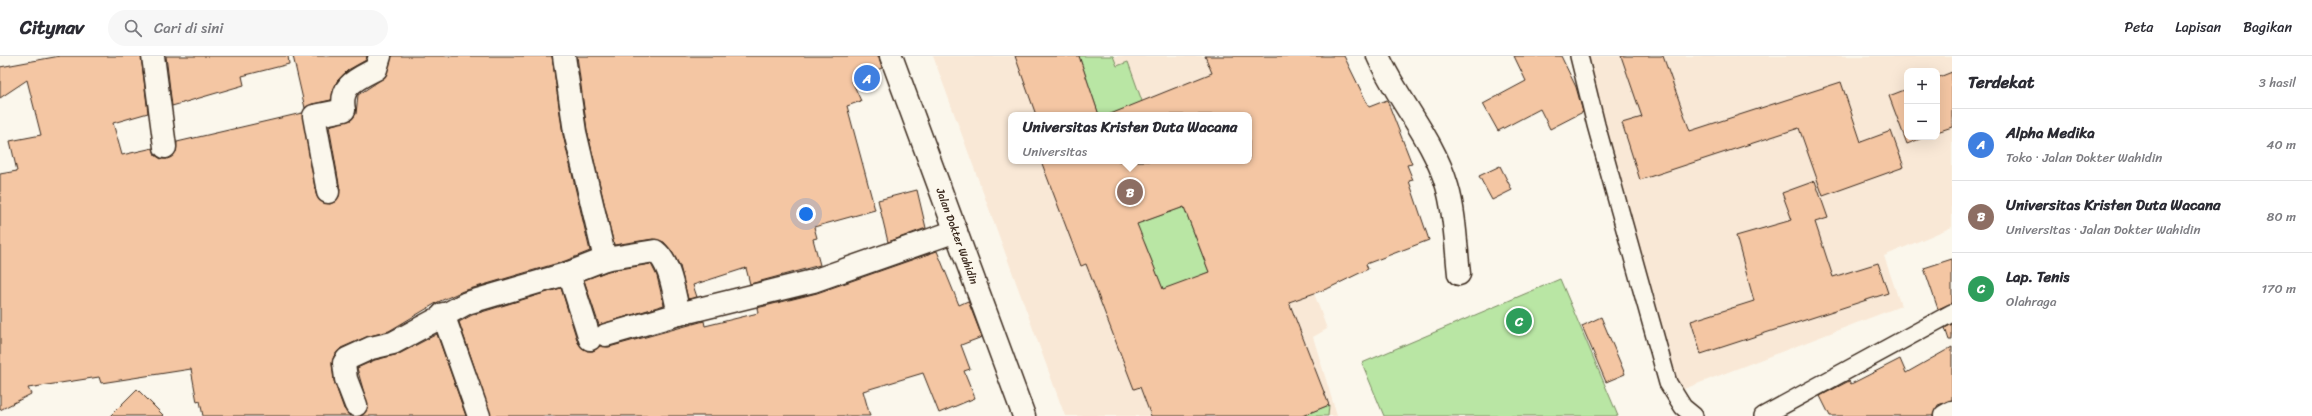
<!DOCTYPE html>
<html lang="id">
<meta charset="utf-8">
<style>
:root{--surface:#fff;--page:#f7f7f7;--text:#2b2b33;--muted:#7c7c81;--line:#e1e1e2;--accent:#0f766e}
body{margin:0;font-family:Sriracha,sans-serif;background:var(--page);color:var(--text)}
.controls{position:absolute;right:12px;top:12px;display:grid;overflow:hidden;border-radius:8px;box-shadow:0 4px 16px #0002}
.controls button{width:36px;height:36px;display:grid;place-items:center;padding:0;border:0;border-bottom:1px solid var(--line);background:var(--surface);color:var(--text);font:20px sans-serif}
.you{position:absolute;left:806px;top:158px;width:14px;height:14px;margin:-10px;border:3px solid #fff;border-radius:50%;background:#1a73e8;box-shadow:0 0 0 6px #1a73e833}
.badge{display:grid;place-items:center;width:26px;height:26px;border-radius:50%;background:var(--accent);color:#fff;font-size:13px;font-weight:700}
.pin{position:absolute;translate:-50% -50%;border:2px solid #fff;box-shadow:0 1px 4px #0006}
.popup{position:absolute;left:1008px;top:56px;width:244px;height:52px;box-sizing:border-box;display:grid;place-content:center;border-radius:8px;background:var(--surface);filter:drop-shadow(0 1px 3px #0005);font-size:13px;white-space:nowrap;color:var(--muted)}
.popup b{font-size:15px;color:var(--text)}
.popup::after{content:'';position:absolute;left:50%;top:100%;margin-left:-8px;border:8px solid transparent;border-top-color:var(--surface)}
.list{margin:0;padding:0;list-style:none}
h2{display:flex;justify-content:space-between;align-items:center;height:52px;margin:0;padding:0 16px;font-size:17px}
h2 small{font-size:13px;font-weight:400;color:var(--muted)}
.list li{display:grid;grid-template-columns:26px 1fr auto;gap:12px;align-items:center;box-sizing:border-box;height:72px;padding:0 16px;border-top:1px solid var(--line)}
.list b{display:block;font-size:15px;white-space:nowrap}
.list p{margin:0;font-size:13px;white-space:nowrap;color:var(--muted)}
.list em{font-size:13px;font-style:normal;color:var(--muted)}
.icon{flex:none;width:22px;height:22px;fill:none;stroke:currentColor;stroke-width:2;stroke-linecap:round;stroke-linejoin:round}
.map{position:relative;flex:none;width:1952px;height:360px;overflow:hidden}
header{display:flex;align-items:center;gap:24px;box-sizing:border-box;height:56px;padding:0 20px;background:var(--surface);border-bottom:1px solid var(--line)}
header strong{font-size:19px}
nav{display:flex;gap:22px;margin-inline-start:auto;font-size:14px}
.search{width:280px;height:36px;background:var(--page);display:flex;align-items:center;gap:10px;box-sizing:border-box;padding:0 14px;border-radius:22px;color:var(--muted);font-size:15px}
main{display:flex}
aside{flex:1;background:var(--surface)}
.map>svg:first-child{display:block}
</style>
<header>
<strong>Citynav</strong>
<div class="search"><svg class="icon" aria-label="search" viewBox="0 0 24 24"><circle cx="10" cy="10" r="6"/><path d="M15 15l6 6"/></svg>Cari di sini</div>
<nav><a>Peta</a><a>Lapisan</a><a>Bagikan</a></nav>
</header>
<main>
<div class="map">
<svg width="1952" height="360" viewBox="0 0 1952 360">
<rect width="100%" height="100%" fill="#fbf7ec"/>
<filter id="ink" filterUnits="userSpaceOnUse"><feTurbulence type="fractalNoise" baseFrequency=".025" numOctaves="2"/><feDisplacementMap in="SourceGraphic" scale="8" xChannelSelector="R" yChannelSelector="G"/><feConvolveMatrix kernelMatrix="1 2 1 2 8 2 1 2 1" color-interpolation-filters="sRGB"/></filter>
<g filter="url(#ink)">
<g fill="#f9e8d6" fill-rule="evenodd">
<path d="M933,0H1228L1327,273L1313,281L1337,360H1065ZM1011,59H1249V105H1011Z"/>
<path d="M1586,0H1952V171L1884,200L1901,250L1676,336ZM1907,15H1937V81H1907Z"/>
</g>
<g fill="#b9e6a4" stroke="#7a8861">
<path d="M1079,0H1113L1117,10L1128,6L1147,59H1099Z"/>
<path d="M1184,151L1209,216L1201,219L1194,312L1145,188L1131,170Z"/>
<path d="M1560,223L1618,360H1384L1362,307Z"/>
<path d="M1329,349L1328,360H1301Z"/>
</g>
<g fill="#f4c6a3" stroke="#3b2a1e" fill-rule="evenodd">
<path d="M60,0H141L148,57L113,67L122,99L153,92L155,99L161,103H167L176,96L177,86L302,57L316,138L319,144L330,148L336,145L340,134L329,70L352,63L356,58L358,39L385,21L392,0H552L563,79L590,195L565,205L463,235L438,246L389,275L366,281L341,292L334,300L332,308L334,325L344,353L351,360H203L200,345L197,346L191,313L101,327L99,321L28,332L31,338L0,354V118L17,115L10,85L41,79L27,24L0,42V11Z"/>
<path d="M166,0H288L289,8L242,20L244,29L172,50Z"/>
<path d="M293,0H367L366,4L348,14L337,25L331,44L312,48L305,52Z"/>
<path d="M577,0H879L882,12L852,25L861,45L847,50L875,154L814,171L817,182L813,183L820,209L750,228L746,212L693,229L697,241L688,243L680,210L671,194L664,186L653,183L614,189L587,74Z"/>
<path d="M1015,0H1079L1099,59H1036Z"/>
<path d="M1205,0H1344L1369,51L1387,44L1412,108L1407,109L1413,124L1409,125L1429,184L1366,208L1368,213L1329,232L1289,246L1329,349L1302,360H1151L1140,331L1134,333L1086,208L1081,210L1041,105H1249V59H1108L1212,17ZM1184,151L1209,216L1163,233L1137,168Z"/>
<path d="M1514,0H1561L1576,31L1583,56L1550,73L1540,53L1498,75L1483,48L1526,25Z"/>
<path d="M1621,0H1663L1690,75L1841,26L1861,86L1891,75L1904,111L1823,140L1799,72L1640,124L1622,67L1642,61Z"/>
<path d="M1952,16V71L1937,76V22Z"/>
<path d="M1907,33V81H1925L1907,88L1889,40Z"/>
<path d="M1500,110L1512,134L1492,144L1479,120Z"/>
<path d="M1815,125L1828,162L1815,166L1833,221L1878,207L1888,237L1701,298L1691,265L1754,245L1736,180L1792,164L1782,137Z"/>
<path d="M917,134L926,172L888,186L878,144Z"/>
<path d="M937,195L959,249L968,245L982,281L961,289L970,313L964,315L975,342L939,357L923,317L863,335L870,360H491L459,266L472,259L561,232L578,287L587,295H593L600,290L609,291L704,265L705,270L758,257L757,252L817,237Z"/>
<path d="M1952,203V247L1938,253L1924,212Z"/>
<path d="M651,208L657,220L664,249L599,269L584,224L608,215Z"/>
<path d="M1601,261L1625,318L1606,326L1582,270Z"/>
<path d="M1952,268V284H1949L1945,272Z"/>
<path d="M437,278L466,360H361L368,351L357,312L375,304L399,298Z"/>
<path d="M1952,291V344L1938,349L1933,360H1830L1820,340L1849,325L1851,328L1900,303L1906,317Z"/>
<path d="M137,333L164,360H110Z"/>
</g>
<g fill="none" stroke-linecap="round" stroke-linejoin="round">
<defs>
<g id="lane">
<path d="M1579,0L1596,69L1668,327L1683,351L1694,360"/>
<path d="M1763,360L1952,257"/>
</g>
<g id="street">
<path d="M153,0L165,91"/>
<path d="M564,0L575,76L605,203"/>
<path d="M1378,0C1398,45 1433,82 1447,130C1455,156 1456,191 1459,218"/>
<path d="M328,136L314,60L344,54C339,29 357,23 376,13L380,0"/>
<path d="M569,217L590,283"/>
<path d="M443,258L479,360"/>
<path d="M606,279L679,258"/>
<path d="M356,349L346,323L344,307L347,303L371,292L393,287L467,247L569,217L605,203L655,195C671,207 674,239 679,258L813,225L956,175"/>
<path d="M1945,360L1952,356"/>
</g>
<g id="secondary">
<path id="s1" d="M891,0L1024,360"/>
</g>
</defs>
<use href="#lane" stroke="#3b2a1e" stroke-width="20"/>
<use href="#street" stroke="#3b2a1e" stroke-width="25"/>
<use href="#secondary" stroke="#3b2a1e" stroke-width="25"/>
<use href="#lane" stroke="#fbf7ec" stroke-width="17"/>
<use href="#street" stroke="#fbf7ec" stroke-width="22"/>
<use href="#secondary" stroke="#fbf7ec" stroke-width="22"/>
</g>
</g>
<g text-anchor="middle" dominant-baseline="central" stroke-width="3.5" stroke-linejoin="round" paint-order="stroke">
<g font-size="11" fill="#3b2a1e" stroke="#fbf7ec">
<text stroke="none"><textPath href="#s1" startOffset="192">Jalan Dokter Wahidin</textPath></text>
</g>
</g>
</svg>
<div class="controls">
<button>+</button>
<button>−</button>
</div>
<div class="you"></div>
<div class="pin badge" style="left:867px;top:22px;background:#3f7fe0">A</div>
<div class="pin badge" style="left:1130px;top:136px;background:#8d6e63">B</div>
<div class="popup"><b>Universitas Kristen Duta Wacana</b>Universitas</div>
<div class="pin badge" style="left:1519px;top:265px;background:#2e9e5b">C</div>
</div>
<aside>
<h2>Terdekat<small>3 hasil</small></h2>
<ul class="list">
<li><span class="badge" style="background:#3f7fe0">A</span><div><b>Alpha Medika</b><p>Toko · Jalan Dokter Wahidin</p></div><em>40 m</em></li>
<li><span class="badge" style="background:#8d6e63">B</span><div><b>Universitas Kristen Duta Wacana</b><p>Universitas · Jalan Dokter Wahidin</p></div><em>80 m</em></li>
<li><span class="badge" style="background:#2e9e5b">C</span><div><b>Lap. Tenis</b><p>Olahraga</p></div><em>170 m</em></li>
</ul>
</aside>
</main>
